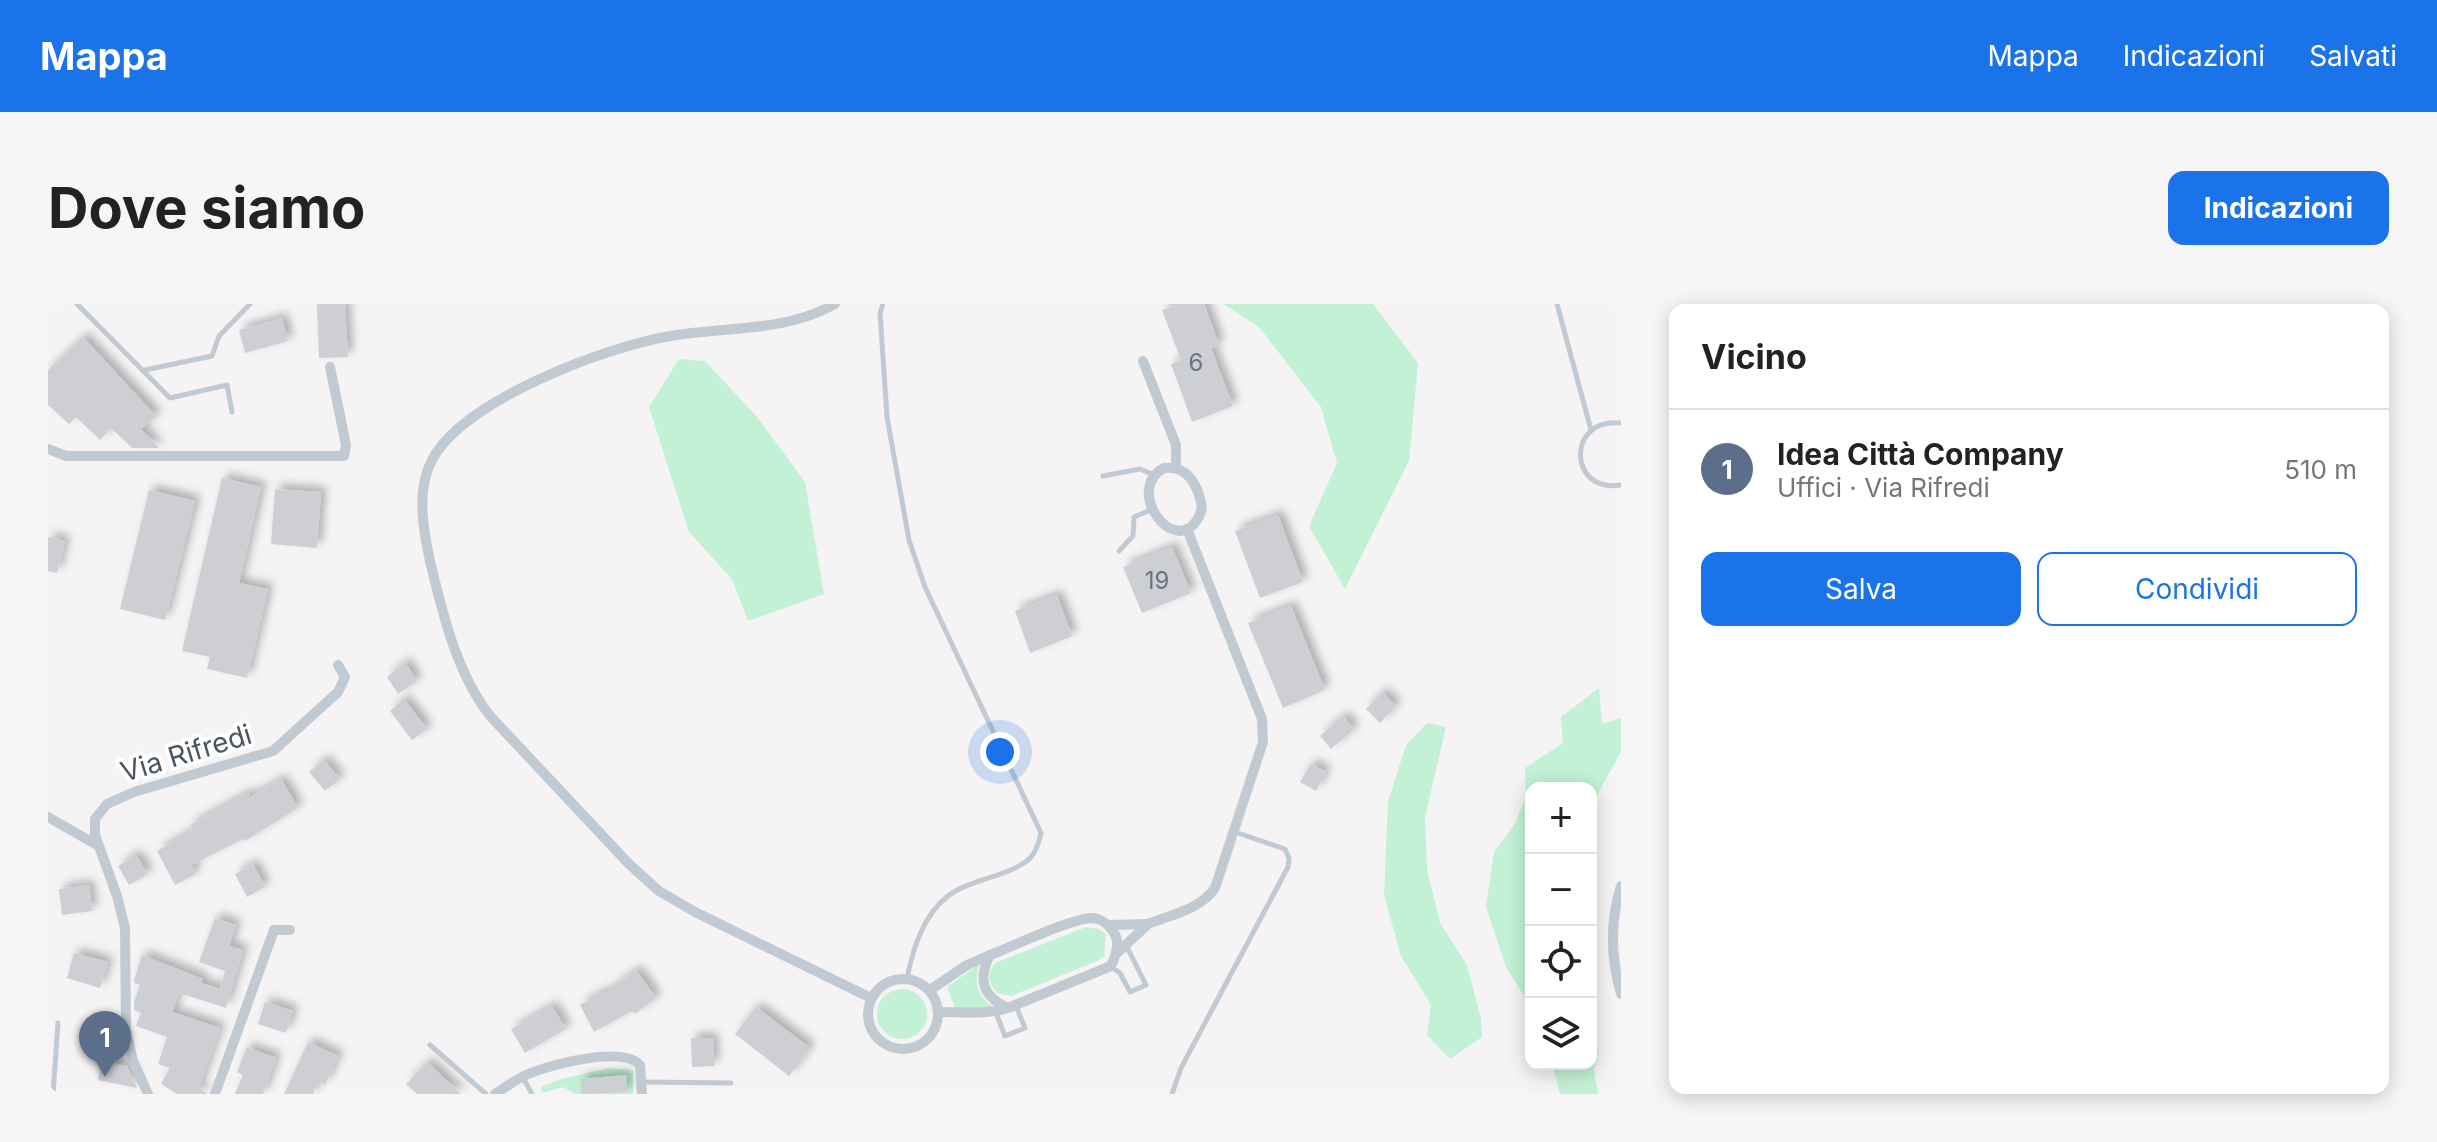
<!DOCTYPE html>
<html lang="it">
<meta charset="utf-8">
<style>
:root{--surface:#fff;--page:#f6f6f6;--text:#222;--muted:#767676;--line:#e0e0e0;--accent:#1a73e8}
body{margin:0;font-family:Inter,sans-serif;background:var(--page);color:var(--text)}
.controls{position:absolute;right:24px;bottom:24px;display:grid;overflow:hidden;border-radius:16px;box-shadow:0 4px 20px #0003}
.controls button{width:72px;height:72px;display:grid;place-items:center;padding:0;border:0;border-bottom:2px solid var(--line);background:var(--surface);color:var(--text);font:40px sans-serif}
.you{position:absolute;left:952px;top:448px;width:28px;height:28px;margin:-20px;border:6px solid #fff;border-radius:50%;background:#1a73e8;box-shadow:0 0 0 12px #1a73e833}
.badge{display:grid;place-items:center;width:52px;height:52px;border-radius:50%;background:var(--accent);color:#fff;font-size:26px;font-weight:700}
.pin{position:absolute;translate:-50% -66px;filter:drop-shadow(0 2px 4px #0008)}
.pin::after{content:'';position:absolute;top:42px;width:28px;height:24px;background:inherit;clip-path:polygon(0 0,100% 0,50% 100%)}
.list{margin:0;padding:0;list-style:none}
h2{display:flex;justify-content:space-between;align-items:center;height:104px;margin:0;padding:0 32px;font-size:34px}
h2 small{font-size:26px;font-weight:400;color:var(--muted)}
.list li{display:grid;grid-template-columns:52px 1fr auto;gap:24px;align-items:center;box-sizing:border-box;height:120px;padding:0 32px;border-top:2px solid var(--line)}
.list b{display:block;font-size:30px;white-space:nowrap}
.list p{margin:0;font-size:26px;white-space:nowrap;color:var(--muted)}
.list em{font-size:26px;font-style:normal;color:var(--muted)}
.actions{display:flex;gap:16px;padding:24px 32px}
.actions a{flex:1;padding:18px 0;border:2px solid var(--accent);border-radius:16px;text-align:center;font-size:28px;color:var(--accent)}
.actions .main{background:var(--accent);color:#fff}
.icon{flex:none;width:44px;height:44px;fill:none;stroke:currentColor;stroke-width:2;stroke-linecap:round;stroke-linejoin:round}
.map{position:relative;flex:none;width:1573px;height:790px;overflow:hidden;border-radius:16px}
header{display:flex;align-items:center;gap:48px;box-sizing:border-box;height:112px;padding:0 40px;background:var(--accent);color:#fff}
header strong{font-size:38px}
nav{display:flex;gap:44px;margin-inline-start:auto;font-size:28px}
.intro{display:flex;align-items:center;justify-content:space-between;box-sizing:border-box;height:192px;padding:0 48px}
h1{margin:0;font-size:56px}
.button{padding:20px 36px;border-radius:16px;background:var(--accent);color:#fff;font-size:28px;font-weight:700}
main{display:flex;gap:48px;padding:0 48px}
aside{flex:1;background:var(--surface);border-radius:16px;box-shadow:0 4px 20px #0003}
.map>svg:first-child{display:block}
</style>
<header>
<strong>Mappa</strong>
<nav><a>Mappa</a><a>Indicazioni</a><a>Salvati</a></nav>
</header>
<div class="intro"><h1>Dove siamo</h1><a class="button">Indicazioni</a></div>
<main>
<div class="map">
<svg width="1573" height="790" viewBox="0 0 1573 790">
<defs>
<filter id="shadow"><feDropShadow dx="5.5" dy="-5.5" stdDeviation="4" flood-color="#0004"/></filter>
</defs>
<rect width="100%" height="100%" fill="#f5f3f3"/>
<g fill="#c3f1d5">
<path d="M1175,0H1325L1370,59L1361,157L1297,285L1261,222L1289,159L1273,103L1211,23Z"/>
<path d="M631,55L657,57L710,114L757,178L776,290L700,317L684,275L641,228L601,103Z"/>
<path d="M1551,384L1554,420L1573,414V447L1543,503V484H1483V698H1480L1458,663L1438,603L1446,548L1468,518L1478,492L1477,464L1515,439L1513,413Z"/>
<path d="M1379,419L1398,423L1377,513L1379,565L1392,619L1419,661L1433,715L1434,733L1402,755L1379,731L1383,701L1353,652L1336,591L1340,498L1358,441Z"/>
<path d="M1038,623L1051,625L1058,630L1056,652L1049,657L963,692L949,689C940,677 938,671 947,659Z"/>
<path d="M931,660C926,680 929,693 947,704L907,705L899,683Z"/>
<circle cx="854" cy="710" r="25"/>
<path d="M1543,732L1551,746L1546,765L1550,790H1512L1504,760H1543Z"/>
<path d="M561,764L585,766V790H527L515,783L494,789L493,783L513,775Z"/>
</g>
<g fill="#cdcfd5" filter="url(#shadow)">
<path d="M269,0H297L300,53L271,54Z"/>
<path d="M1131,0H1156L1171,41L1163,44L1185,102L1144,118L1123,60L1133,56L1114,6Z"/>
<path d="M234,14L240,37L197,49L191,26Z"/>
<path d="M35,33L108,112L93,125L111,144H84L63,124L52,136L28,113L21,120L0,101V66Z"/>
<path d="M174,174L213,183L191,279L220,285L199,374L159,365L162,353L134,347Z"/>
<path d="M227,185L273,188L269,244L223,240Z"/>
<path d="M101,186L147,197L117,316L72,305Z"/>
<path d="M1230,211L1255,278L1212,294L1187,227Z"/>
<path d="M0,233L17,237L9,269L0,267Z"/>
<path d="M1124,243L1143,289L1094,309L1075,263Z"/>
<path d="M1009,291L1024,332L982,349L967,307Z"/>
<path d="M1243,302L1277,386L1235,404L1200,319Z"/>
<path d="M357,358L369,377L350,390L339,373Z"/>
<path d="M1334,388L1348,402L1332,419L1318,405Z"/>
<path d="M356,395L379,425L364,436L342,407Z"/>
<path d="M1295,412L1306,425L1283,445L1272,432Z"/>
<path d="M276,456L292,475L277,487L261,468Z"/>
<path d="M1263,460L1278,468L1268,487L1252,478Z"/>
<path d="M233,475L250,504L197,537L195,535L143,561L148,570L127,581L109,547L145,526L142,521L200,489L202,493Z"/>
<path d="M88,551L100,570L81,581L70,562Z"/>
<path d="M205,560L217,583L199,593L187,570Z"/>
<path d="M41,581L44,607L14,611L11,585Z"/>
<path d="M167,614L188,621L181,642L195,646L178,704L131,689L124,708L172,724L151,783L159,790H129L113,780L122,764L110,760L119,733L88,722L93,709L86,706V698L92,681L86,679V676L94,651L155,675L153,679L172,685L177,667L151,658Z"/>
<path d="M26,649L60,658L52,684L19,674Z"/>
<path d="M588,666L608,694L587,710L584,707L546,728L532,701L555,688L556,690Z"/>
<path d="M217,698L245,707L238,729L210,720Z"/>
<path d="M504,702L518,725L477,749L463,725Z"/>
<path d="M708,703L762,744L741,772L687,730Z"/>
<path d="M643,734H665L666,762L644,763Z"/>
<path d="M260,738L290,752L277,781L270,777L265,790H236Z"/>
<path d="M199,743L228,754L215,790H187L195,771L189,768Z"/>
<path d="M54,757L79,762L89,784L50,776Z"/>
<path d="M379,758L413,790H369L358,780Z"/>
<path d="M578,771L579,788L534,790L532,775Z"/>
</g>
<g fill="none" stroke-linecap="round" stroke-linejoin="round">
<g stroke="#c1cad2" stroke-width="5">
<path d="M29,0L122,94L179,81L184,108"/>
<path d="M835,0L832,9L839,113L861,236L877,283L993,529C991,538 988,550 980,556C959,573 922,575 900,592C875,611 865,645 859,674"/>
<path d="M1509,0L1543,126"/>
<path d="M97,66L164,52L171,32L202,0"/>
<path d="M1573,119C1518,113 1520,190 1573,181"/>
<path d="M1055,172L1092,165L1106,171"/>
<path d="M1071,247L1085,232L1086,213L1105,205"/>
<path d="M1063,663L1072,669L1082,688L1098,681L1078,641"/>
<path d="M948,709L957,732L977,724L968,702"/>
<path d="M382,741L438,790"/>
<path d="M475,774L484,790"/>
<path d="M595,778L683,779"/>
<path d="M5,790L10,719"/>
<path d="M1124,790L1133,764L1240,563L1241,554L1237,545L1187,528"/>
</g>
<g stroke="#c1cad2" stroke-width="10">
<path d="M787,0C736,29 678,22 622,32C558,43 415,96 384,156C368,186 375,225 382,257C394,308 410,374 444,414L581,560L611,587L647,608L823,694"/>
<path d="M1095,57L1128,141V164"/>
<path d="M0,145L18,152H296L298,141L282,63"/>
<path d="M1116,164C1139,162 1148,178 1153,198C1155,205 1153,210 1149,216C1125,253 1076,185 1116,164Z"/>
<path d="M0,513L49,541"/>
<path d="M1573,582C1562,617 1563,655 1573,690"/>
<path d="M1100,620C1123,611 1153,605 1167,584L1215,438L1214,415L1139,225"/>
<path d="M1061,621L1100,620L1069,649"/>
<circle cx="855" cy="710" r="35"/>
<path d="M882,686L919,661L942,651"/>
<path d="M891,708C914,708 938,711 960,704L1063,662C1068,651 1073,638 1065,627C1060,620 1052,614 1044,614C1021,615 966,642 942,651C929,676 935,693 960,704"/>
<path d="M100,790L85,757L78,726L77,624L69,592L47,531V515L59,500L86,488L225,447L290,388L297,373L290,361"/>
<path d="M167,790L226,626H242"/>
<path d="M447,790C458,783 468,775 480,770C503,761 574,741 592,761L594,790"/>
</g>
</g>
<g text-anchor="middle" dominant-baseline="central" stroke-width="8" stroke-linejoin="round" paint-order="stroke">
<g font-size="24" fill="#6b747e">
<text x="1148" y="58">6</text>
<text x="1109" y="276">19</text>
</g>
<g font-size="28" fill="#4a5661" stroke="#fff">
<text transform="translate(138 449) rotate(-17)">Via Rifredi</text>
</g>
</g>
</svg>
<div class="controls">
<button>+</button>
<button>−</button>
<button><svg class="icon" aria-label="locate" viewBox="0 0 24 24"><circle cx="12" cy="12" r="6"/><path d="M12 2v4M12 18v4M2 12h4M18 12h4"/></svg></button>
<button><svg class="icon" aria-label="layers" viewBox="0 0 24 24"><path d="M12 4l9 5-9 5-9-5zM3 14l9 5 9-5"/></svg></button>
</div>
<div class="you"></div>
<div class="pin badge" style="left:57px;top:773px;background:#5c6f8a">1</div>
</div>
<aside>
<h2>Vicino<small></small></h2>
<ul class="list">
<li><span class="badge" style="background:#5c6f8a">1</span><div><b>Idea Città Company</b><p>Uffici · Via Rifredi</p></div><em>510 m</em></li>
</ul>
<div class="actions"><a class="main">Salva</a><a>Condividi</a></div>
</aside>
</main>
